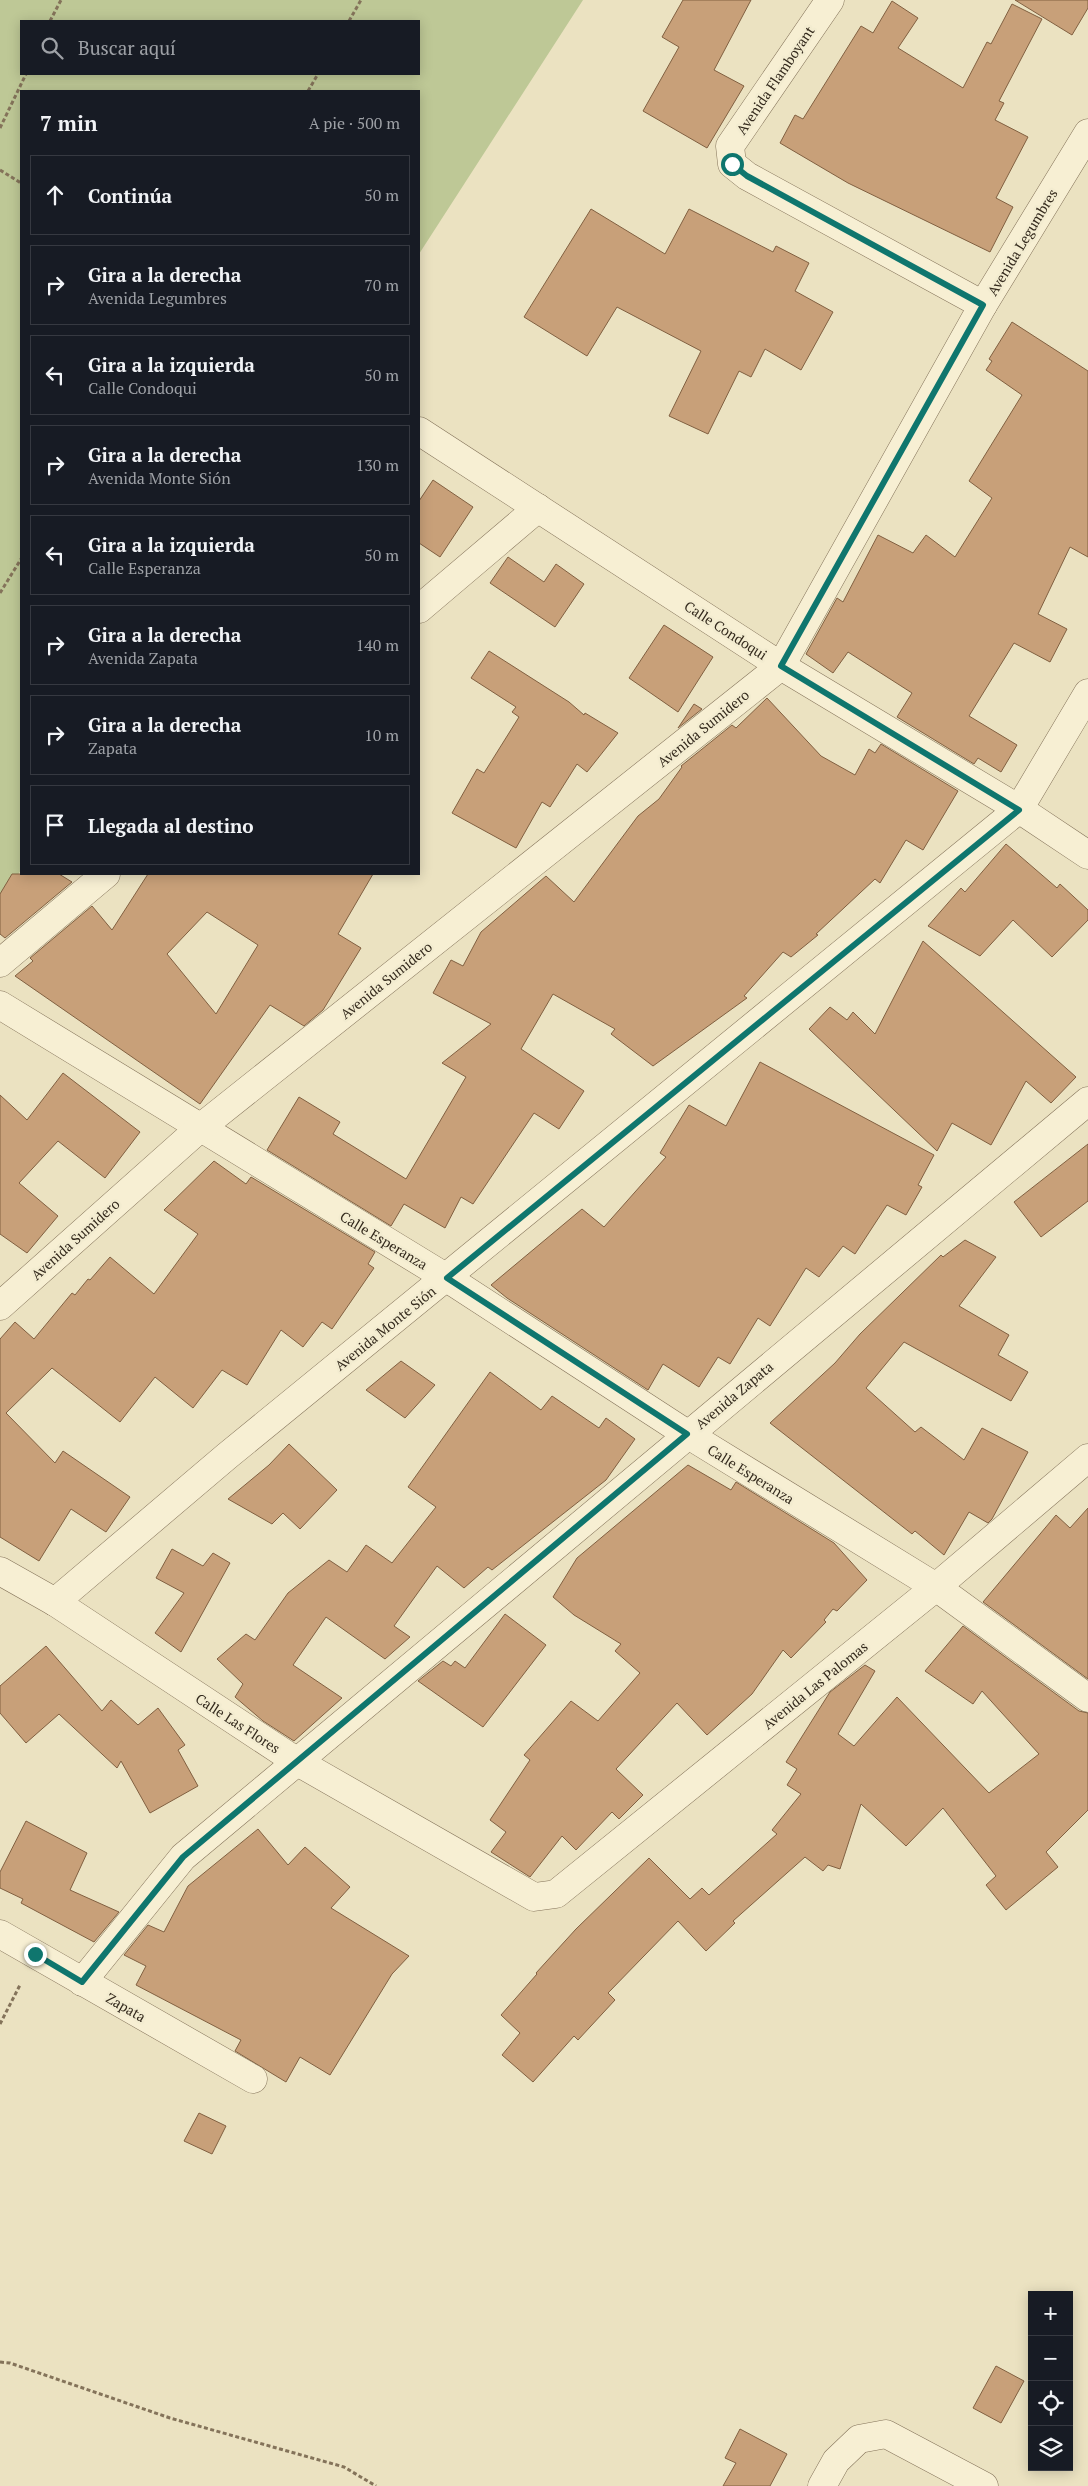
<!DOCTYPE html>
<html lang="es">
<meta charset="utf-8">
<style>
:root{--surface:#171b24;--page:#242831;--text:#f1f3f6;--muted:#9ea1a6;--line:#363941}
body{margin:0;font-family:"PT Serif",serif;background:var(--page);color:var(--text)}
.controls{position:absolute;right:15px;bottom:15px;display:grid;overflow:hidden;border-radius:0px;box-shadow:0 2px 12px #0003}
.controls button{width:45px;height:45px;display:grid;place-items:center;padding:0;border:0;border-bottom:1px solid var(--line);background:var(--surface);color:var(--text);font:25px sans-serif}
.stop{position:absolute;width:15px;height:15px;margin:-11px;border:4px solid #0f766e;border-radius:50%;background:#fff}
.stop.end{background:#0f766e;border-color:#fff;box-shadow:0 1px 5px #0008}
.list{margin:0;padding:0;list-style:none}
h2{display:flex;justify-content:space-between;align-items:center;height:65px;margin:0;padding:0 20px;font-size:21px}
h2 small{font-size:16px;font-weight:400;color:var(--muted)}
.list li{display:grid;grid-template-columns:32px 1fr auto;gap:15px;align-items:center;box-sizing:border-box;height:80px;margin:0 10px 10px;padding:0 10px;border:1px solid var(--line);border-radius:0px}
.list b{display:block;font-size:19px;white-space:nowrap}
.list p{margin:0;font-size:16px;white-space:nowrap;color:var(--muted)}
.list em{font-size:16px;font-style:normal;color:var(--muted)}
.icon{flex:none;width:28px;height:28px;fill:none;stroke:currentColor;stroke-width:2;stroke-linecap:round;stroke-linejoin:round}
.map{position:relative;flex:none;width:1088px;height:2486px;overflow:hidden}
.search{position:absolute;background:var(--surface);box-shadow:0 2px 12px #0003;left:20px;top:20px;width:400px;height:55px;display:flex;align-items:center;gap:12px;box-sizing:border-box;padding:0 18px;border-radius:0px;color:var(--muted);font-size:19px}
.panel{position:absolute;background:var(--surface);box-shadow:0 2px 12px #0003;left:20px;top:90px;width:400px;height:785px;border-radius:0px}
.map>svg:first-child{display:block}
</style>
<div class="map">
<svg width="1088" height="2486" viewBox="0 0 1088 2486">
<rect width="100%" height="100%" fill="#ebe2c1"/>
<path fill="#bec896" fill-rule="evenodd" d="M0,0H583L419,254V91H21V870L0,903ZM21,21H419V74H21Z"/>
<g fill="#c8a079" stroke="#816041" fill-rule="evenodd">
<path d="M683,0H751L714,70L744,86L707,148L643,111L679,47L662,37Z"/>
<path d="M1015,0H1088V8L1072,35Z"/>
<path d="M892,1L918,18L898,48L963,88L987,42L991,44L1012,4L1042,19L999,101L1004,103L995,120L1028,137L996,198L1013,207L990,252L848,183L780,143L795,115L803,119L861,26L873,33Z"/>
<path d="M591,209L665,254L689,209L773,252L776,246L809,263L795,291L833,312L801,370L765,349L751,377L739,371L708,434L669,416L701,351L617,307L587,356L524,317Z"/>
<path d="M1012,322L1088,371V557L1070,547L1038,614L1067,629L1050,662L1014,643L969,716L1017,745L1001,772L978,758L974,764L897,717L912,693L848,652L833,673L806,654L837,598L843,602L878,535L913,553L926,535L955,557L992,498L969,481L1022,395L986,370L992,361L989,359Z"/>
<path d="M433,480L473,507L440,557L419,543V501Z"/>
<path d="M508,557L544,582L556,564L584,584L555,627L490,583Z"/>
<path d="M664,625L713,657L678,712L629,678Z"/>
<path d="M489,651L569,702L584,715L585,713L618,733L587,772L577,764L550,807L542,802L516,848L452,813L477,769L484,773L519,717L512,712L516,707L471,678Z"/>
<path d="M767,698L821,756L855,775L869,749L875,753L881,744L958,791L923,850L906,840L880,883L875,879L816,934L818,935L791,957L783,952L744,996L747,998L653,1066L611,1034L615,1029L553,994L521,1049L584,1091L559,1129L534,1113L473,1204L461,1197L445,1228L404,1204L391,1226L267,1150L299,1097L340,1122L333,1134L406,1179L466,1077L442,1063L491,1024L433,993L451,960L463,966L481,932L546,876L574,902L638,816L659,799L682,767L681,766L732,725L736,728Z"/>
<path d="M694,704L702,709L678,728Z"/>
<path d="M1006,844L1057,888L1060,884L1088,910V920L1052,957L1013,920L980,956L928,926L961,888L965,892Z"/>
<path d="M12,874H59L72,882L5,938L0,934V894Z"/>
<path d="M148,874H373L338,934L361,948L323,1010L304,1026L270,1005L200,1104L15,976L33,961L30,958L92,906L112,930ZM207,912L258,945L216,1014L167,954Z"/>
<path d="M923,941L1076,1077L1051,1103L1026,1081L991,1145L952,1123L937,1151L809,1029L830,1007L847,1020L853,1012L875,1034Z"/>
<path d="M760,1062L934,1155L918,1185L922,1187L906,1215L887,1205L855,1254L843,1246L819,1277L806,1268L770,1326L758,1318L730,1364L718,1357L699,1387L663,1364L648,1390L507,1298L491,1285L582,1209L604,1227L666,1157L660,1153L689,1105L726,1126Z"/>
<path d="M63,1073L140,1132L105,1178L58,1141L19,1183L58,1216L27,1253L0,1234V1095L27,1120Z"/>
<path d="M1088,1144V1201L1041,1237L1014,1202Z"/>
<path d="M214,1161L246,1184L251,1177L375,1252L368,1264L374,1268L332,1329L322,1322L303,1347L281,1330L247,1385L222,1370L193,1408L155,1377L120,1422L52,1368L6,1413L55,1463L63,1451L130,1497L106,1532L71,1509L39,1561L0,1537V1339L15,1322L34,1339L72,1293L75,1295L88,1279L90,1280L110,1257L154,1294L198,1234L164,1210Z"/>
<path d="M965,1240L996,1257L959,1306L1009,1335L998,1355L1028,1372L1011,1401L904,1342L866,1388L915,1432L921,1427L964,1460L982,1428L1028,1452L992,1519L988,1523L969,1512L944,1555L915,1531L912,1534L770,1423L835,1363L860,1334L941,1255L943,1257Z"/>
<path d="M401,1361L435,1385L405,1418L366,1390Z"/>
<path d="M490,1372L541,1410L552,1396L599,1428L606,1418L635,1439L606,1480L492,1570L488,1567L464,1588L437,1566L394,1626L410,1637L385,1659L326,1617L293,1665L342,1698L294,1741L263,1721L235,1697L243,1684L217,1659L246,1634L255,1640L288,1593L329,1560L347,1572L366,1545L392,1563L436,1507L408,1487Z"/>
<path d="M289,1444L337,1490L300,1529L283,1513L272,1524L228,1499L269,1465Z"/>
<path d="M688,1465L731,1490L736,1482L834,1543L867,1580L837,1611L833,1609L824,1620L826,1622L791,1658L783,1650L752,1694L707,1735L677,1703L616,1769L643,1795L619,1819L612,1812L576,1850L562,1836L530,1877L491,1852L506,1832L490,1820L530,1760L524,1755L571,1701L598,1721L640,1673L615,1651L621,1644L574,1615L553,1597L577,1558Z"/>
<path d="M1088,1508V1679L983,1602L1056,1515L1070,1528Z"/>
<path d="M172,1549L203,1566L213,1553L230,1563L181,1652L155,1633L184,1593L156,1578Z"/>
<path d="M505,1614L546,1645L483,1727L418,1681L443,1661L451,1666L455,1661L465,1668Z"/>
<path d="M963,1626L1079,1711L1088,1713V1810L1046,1852L1058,1867L1006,1910L986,1885L996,1876L943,1808L906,1846L861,1804L840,1869L828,1865L823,1871L805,1857L733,1921L735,1923L706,1951L678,1921L608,1993L615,2000L578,2040L574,2036L533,2082L502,2055L520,2033L501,2015L537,1974L536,1973L576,1929L649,1858L690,1899L702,1888L709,1895L777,1834L772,1830L801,1794L787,1785L797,1769L786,1762L830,1692L865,1665L875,1671L838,1734L854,1746L897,1697L989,1793L1039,1754L982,1691L973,1704L925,1671Z"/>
<path d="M46,1646L102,1711L111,1700L138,1725L158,1708L185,1745L178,1750L198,1786L150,1813L121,1761L117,1768L59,1714L26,1743L0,1713V1686Z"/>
<path d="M26,1821L87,1853L70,1890L119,1912L94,1942L21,1903L23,1899L0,1888V1872Z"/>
<path d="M258,1829L288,1865L305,1847L350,1887L331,1908L409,1956L392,1974L330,2075L300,2057L286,2082L235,2051L241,2040L136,1985L146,1966L124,1955L148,1925L164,1932L188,1886Z"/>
<path d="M199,2113L226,2126L212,2154L184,2141Z"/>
<path d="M996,2366L1024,2381L1001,2423L973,2408Z"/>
<path d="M740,2429L787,2454L770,2486H723L736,2463L725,2458Z"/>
</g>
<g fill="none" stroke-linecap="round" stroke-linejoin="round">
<defs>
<g id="minor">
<path d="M830,0L730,146L732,164L747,176L983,305"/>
<path d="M419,431L781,666L1019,809L1088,855"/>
<path d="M419,609L538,508"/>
<path d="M0,963L106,874"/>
<path d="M0,1005L447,1278L687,1434L936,1587L1088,1698"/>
<path d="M0,1306L200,1128L781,666L983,305L1088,133"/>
<path d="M0,1571L55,1602L296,1761L534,1897L556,1894L936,1587L1088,1458"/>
<path d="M55,1602L227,1456L1019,809L1088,693"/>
<path d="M0,1934L253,2079"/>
<path d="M82,1982L183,1857L1088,1101"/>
<path d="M822,2486L836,2461L859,2439L886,2434L984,2486"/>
</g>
</defs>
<use href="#minor" stroke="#84735a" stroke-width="29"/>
<g stroke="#84735a" stroke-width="3" stroke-dasharray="4 2.5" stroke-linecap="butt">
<path d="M50,21L61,0"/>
<path d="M349,21L361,0"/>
<path d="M308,91L318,74"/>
<path d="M0,128L26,74"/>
<path d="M0,170L21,183"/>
<path d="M0,593L21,559"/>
<path d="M0,2024L20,1985"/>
<path d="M0,2362L10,2363L170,2418L344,2467L376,2486"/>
</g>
<use href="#minor" stroke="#f7efd3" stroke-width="28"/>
</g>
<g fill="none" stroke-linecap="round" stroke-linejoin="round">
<path stroke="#0f766e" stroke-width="6" d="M35,1954L82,1982L183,1857L687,1434L447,1278L1019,810L781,666L983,305L747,176L732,164"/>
</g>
<g text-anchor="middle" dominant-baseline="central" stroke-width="5" stroke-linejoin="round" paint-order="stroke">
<g font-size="14" fill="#342a1d" stroke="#f3ecd0">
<text transform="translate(775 80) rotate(-56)">Avenida Flamboyant</text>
<text transform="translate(1022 242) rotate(-59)">Avenida Legumbres</text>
<text transform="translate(726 630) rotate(33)">Calle Condoqui</text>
<text transform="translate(703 728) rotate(-39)">Avenida Sumidero</text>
<text transform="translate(386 980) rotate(-39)">Avenida Sumidero</text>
<text transform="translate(75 1239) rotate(-42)">Avenida Sumidero</text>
<text transform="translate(384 1240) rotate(31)">Calle Esperanza</text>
<text transform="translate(385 1328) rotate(-39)">Avenida Monte Sión</text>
<text transform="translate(734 1395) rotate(-40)">Avenida Zapata</text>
<text transform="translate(751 1474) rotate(32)">Calle Esperanza</text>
<text transform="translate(815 1685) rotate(-39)">Avenida Las Palomas</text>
<text transform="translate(238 1723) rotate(33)">Calle Las Flores</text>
<text transform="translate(126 2007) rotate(30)">Zapata</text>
</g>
</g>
</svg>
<div class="controls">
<button>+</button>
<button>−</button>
<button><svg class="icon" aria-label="locate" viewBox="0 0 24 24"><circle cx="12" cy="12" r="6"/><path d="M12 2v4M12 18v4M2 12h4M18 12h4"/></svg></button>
<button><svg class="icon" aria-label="layers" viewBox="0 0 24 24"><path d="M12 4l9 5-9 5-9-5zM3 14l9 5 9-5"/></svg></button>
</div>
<div class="stop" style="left:732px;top:164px"></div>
<div class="stop end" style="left:35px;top:1954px"></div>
<div class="search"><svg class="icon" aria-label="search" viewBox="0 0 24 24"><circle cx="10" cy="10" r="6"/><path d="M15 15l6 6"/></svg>Buscar aquí</div>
<section class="panel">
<h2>7 min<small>A pie · 500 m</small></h2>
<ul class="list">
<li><svg class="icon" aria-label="ahead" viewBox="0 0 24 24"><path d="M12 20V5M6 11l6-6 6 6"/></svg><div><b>Continúa</b></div><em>50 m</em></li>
<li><svg class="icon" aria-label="right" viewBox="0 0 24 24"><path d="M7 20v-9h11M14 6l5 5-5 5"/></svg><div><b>Gira a la derecha</b><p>Avenida Legumbres</p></div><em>70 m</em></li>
<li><svg class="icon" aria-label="left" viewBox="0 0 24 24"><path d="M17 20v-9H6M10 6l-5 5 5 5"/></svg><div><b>Gira a la izquierda</b><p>Calle Condoqui</p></div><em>50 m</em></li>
<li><svg class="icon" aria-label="right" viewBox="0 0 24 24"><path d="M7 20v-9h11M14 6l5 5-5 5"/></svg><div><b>Gira a la derecha</b><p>Avenida Monte Sión</p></div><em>130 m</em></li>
<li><svg class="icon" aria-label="left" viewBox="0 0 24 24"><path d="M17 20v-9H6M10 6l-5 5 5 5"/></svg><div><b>Gira a la izquierda</b><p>Calle Esperanza</p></div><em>50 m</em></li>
<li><svg class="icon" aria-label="right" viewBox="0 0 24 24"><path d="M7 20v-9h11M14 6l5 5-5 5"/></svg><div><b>Gira a la derecha</b><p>Avenida Zapata</p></div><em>140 m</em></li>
<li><svg class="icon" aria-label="right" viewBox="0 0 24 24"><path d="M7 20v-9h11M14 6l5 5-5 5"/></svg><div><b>Gira a la derecha</b><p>Zapata</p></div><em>10 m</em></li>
<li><svg class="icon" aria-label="arrive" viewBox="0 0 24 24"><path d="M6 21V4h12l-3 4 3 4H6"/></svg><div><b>Llegada al destino</b></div></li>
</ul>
</section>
</div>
